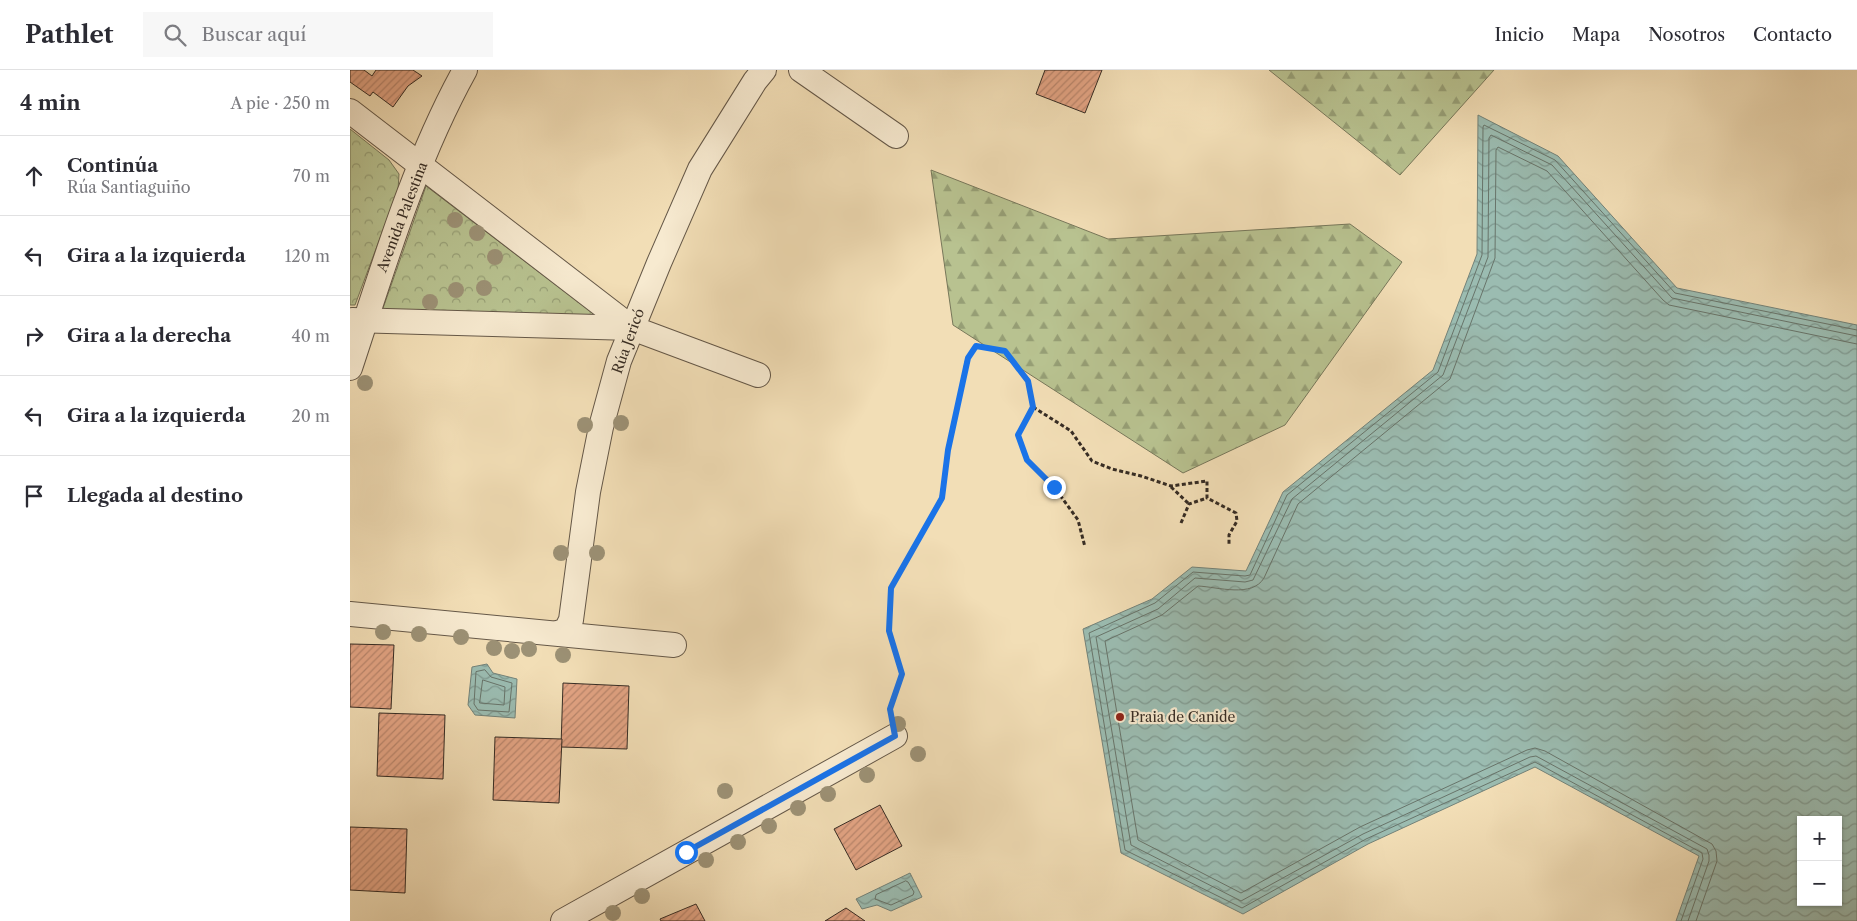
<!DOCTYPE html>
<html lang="es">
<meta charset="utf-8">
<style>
:root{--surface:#fff;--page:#f7f7f7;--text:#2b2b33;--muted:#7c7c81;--line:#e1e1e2}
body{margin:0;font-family:"Libre Caslon Text",serif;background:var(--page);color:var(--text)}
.controls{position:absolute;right:15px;bottom:15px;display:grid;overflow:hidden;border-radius:0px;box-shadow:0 1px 4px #0004}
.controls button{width:45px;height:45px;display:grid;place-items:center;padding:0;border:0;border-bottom:1px solid var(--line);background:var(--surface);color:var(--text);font:25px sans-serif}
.stop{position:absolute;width:15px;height:15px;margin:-11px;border:4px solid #1a73e8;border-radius:50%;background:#fff}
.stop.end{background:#1a73e8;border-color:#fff;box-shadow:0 1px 5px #0008}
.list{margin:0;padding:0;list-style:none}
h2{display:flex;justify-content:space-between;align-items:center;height:65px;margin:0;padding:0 20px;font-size:21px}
h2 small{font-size:16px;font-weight:400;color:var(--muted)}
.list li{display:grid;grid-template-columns:32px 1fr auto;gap:15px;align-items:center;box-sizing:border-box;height:80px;padding:0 20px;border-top:1px solid var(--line)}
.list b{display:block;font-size:19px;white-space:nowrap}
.list p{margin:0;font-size:16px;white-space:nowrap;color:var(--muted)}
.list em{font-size:16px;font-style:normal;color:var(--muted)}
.icon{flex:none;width:28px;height:28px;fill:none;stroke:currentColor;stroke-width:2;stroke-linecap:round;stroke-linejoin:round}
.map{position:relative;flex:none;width:1507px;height:851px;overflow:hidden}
header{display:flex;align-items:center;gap:30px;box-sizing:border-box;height:70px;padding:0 25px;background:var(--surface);border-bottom:1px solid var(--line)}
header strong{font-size:24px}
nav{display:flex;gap:28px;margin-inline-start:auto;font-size:18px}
.search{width:350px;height:45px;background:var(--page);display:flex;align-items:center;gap:12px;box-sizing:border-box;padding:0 18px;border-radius:0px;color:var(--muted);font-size:19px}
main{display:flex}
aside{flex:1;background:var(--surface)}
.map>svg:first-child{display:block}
</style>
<header>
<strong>Pathlet</strong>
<div class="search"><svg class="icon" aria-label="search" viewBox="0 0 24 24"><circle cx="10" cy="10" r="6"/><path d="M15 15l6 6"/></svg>Buscar aquí</div>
<nav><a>Inicio</a><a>Mapa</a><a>Nosotros</a><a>Contacto</a></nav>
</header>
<main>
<aside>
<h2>4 min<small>A pie · 250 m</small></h2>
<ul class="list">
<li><svg class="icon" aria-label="ahead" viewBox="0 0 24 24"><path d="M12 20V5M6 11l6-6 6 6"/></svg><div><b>Continúa</b><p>Rúa Santiaguiño</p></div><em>70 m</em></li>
<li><svg class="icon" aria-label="left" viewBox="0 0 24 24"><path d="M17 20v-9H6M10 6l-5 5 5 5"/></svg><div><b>Gira a la izquierda</b></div><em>120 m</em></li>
<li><svg class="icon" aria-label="right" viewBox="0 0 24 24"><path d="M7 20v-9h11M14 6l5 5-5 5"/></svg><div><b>Gira a la derecha</b></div><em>40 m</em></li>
<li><svg class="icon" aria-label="left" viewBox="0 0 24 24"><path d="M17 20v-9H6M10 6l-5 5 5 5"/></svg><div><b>Gira a la izquierda</b></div><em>20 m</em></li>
<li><svg class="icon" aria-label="arrive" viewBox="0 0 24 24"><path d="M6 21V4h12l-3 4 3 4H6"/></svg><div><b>Llegada al destino</b></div></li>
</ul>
</aside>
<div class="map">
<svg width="1507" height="851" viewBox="0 0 1507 851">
<defs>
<pattern id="forest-firs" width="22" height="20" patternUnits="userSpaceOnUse" patternTransform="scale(1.25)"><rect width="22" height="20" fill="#b8c290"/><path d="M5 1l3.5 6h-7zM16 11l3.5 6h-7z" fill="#969e75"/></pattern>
<pattern id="park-crowns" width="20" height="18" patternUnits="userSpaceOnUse" patternTransform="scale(1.25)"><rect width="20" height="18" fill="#b8c290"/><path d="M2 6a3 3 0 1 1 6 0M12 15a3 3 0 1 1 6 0" fill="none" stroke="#969e75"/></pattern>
<pattern id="water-waves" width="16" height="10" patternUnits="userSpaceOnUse" patternTransform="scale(1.25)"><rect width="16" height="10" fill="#9bbcb1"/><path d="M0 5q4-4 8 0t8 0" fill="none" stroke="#7f9990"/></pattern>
<pattern id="building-hatch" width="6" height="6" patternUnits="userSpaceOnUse" patternTransform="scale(1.25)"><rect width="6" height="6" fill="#e3a484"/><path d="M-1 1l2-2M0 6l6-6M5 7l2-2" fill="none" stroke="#b9866c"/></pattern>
</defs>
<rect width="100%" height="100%" fill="#f2deb6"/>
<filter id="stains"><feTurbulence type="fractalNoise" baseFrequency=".004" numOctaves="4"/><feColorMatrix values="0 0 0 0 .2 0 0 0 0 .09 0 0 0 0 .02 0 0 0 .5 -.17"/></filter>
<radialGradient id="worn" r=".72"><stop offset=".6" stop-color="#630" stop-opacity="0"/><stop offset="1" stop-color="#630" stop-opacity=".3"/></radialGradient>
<g fill="url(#forest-firs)" stroke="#77775a">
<path d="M919,0H1144L1050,105Z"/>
<path d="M581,100L758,169L1000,154L1052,192L935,355L833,403L603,255Z"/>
</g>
<g fill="url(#park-crowns)" stroke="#77775a">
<path d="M0,59L39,90L49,104L48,120L5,235H0Z"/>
<path d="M76,116L248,247L32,241Z"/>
</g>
<g fill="url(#water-waves)" stroke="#738279" fill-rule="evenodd">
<path d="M1128,45L1208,86L1327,218L1507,255V851H1326L1349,786L1185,697L1018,774L893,844L771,783L733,559L802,529L842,497L896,501L933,422L1083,300L1127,184ZM1451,750H1488V832H1451Z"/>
<path d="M137,594L143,603L167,609L165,648L125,645L118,635L122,597Z"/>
<path d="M560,803L572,827L541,841L527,835L512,839L506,829Z"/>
</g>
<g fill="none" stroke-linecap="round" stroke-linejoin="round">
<g stroke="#68746a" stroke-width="1">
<path d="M135,600L141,607L162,613L159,642L128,640L124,634L126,602Z"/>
<path d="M133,610L155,617L154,635L130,633Z"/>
<path d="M556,811L558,812L564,822L563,825L541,835L525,829L526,825Z"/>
<path d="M1331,851L1353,789L1352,783L1185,692L1016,769L892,838L775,780L739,563L805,533L843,502L895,506L900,505L937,425L1088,302L1132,185L1133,57L1134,55L1205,90L1325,223L1507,260"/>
<path d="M1338,851L1359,791V785L1357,779L1186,686L1180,687L1013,764L891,831L781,775L746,567L808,539L845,508L895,512L903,510L942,429L1093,305L1138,187L1139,68L1141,65L1202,95L1322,228L1507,266"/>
<path d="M1346,851L1367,791L1366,781L1362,774L1195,681L1185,678L1177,680L1010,757L891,823L788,770L755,571L812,545L848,516C868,517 902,528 914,508L948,434L1100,309L1145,188L1146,80L1148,77L1197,101L1313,230L1319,235L1507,274"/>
</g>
</g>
<g fill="url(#building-hatch)" stroke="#362c24">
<path d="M0,0H14L22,6L26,0H63L72,6L58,16L43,37L23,22L20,26L0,12Z"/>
<path d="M695,0H752L735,43L686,24Z"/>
<path d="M0,574L44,575L41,639L0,637Z"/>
<path d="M213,613L279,616L277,679L211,677Z"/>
<path d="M29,643L95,645L93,709L27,706Z"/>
<path d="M145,667L212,669L209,733L143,730Z"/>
<path d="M530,735L552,776L506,800L484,759Z"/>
<path d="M0,757L57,759L55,823L0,820Z"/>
<path d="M346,834L355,851H311L310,849Z"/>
<path d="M496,838L515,851H475Z"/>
</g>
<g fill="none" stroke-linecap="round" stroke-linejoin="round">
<defs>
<g id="minor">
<path d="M451,0L546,66"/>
<path d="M0,41L282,258L408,305"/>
<path d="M2,250L282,258"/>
<path d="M0,298C33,198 64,92 115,0"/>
<path d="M0,544L324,575"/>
<path d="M208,563L216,560L221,550L238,422L251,357L269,291L309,193L350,99L405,11L414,0"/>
<path d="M213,851L545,666"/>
</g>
</defs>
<use href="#minor" stroke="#655848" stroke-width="26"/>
<g stroke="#362c24" stroke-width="3" stroke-dasharray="4 2.5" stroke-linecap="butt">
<path d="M683,337L721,361L742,391L762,399L791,406L821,416L857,411V428L886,443L887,451L879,465V476"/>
<path d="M821,417L839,434"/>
<path d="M831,453L839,434L857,428"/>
<path d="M540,644L539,639L552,604L539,561L541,518L591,428L598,380L617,288L626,276L655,281L678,311L683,337L668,365L677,390L704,417L728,450L735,477"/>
</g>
<use href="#minor" stroke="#f7ead0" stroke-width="24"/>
</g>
<g fill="#9c9175">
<circle cx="105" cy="150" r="8"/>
<circle cx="127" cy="163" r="8"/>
<circle cx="145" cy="187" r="8"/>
<circle cx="134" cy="218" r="8"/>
<circle cx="106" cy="220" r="8"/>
<circle cx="80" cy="232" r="8"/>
<circle cx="15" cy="313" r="8"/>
<circle cx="271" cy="353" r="8"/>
<circle cx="235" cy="355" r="8"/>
<circle cx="211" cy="483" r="8"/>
<circle cx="247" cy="483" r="8"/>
<circle cx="33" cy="562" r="8"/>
<circle cx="69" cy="564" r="8"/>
<circle cx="111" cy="567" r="8"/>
<circle cx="144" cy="578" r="8"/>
<circle cx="179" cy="579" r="8"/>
<circle cx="162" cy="581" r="8"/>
<circle cx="213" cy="585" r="8"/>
<circle cx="548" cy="654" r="8"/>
<circle cx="568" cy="684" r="8"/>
<circle cx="517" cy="705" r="8"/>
<circle cx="375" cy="721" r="8"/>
<circle cx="478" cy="724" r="8"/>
<circle cx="448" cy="738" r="8"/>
<circle cx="419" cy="756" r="8"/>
<circle cx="388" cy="772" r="8"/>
<circle cx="356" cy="790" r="8"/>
<circle cx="292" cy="826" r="8"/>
<circle cx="263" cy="843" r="8"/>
</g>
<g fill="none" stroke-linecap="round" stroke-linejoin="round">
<path stroke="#1a73e8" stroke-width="6" d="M336,782L545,666L540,639L552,604L539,561L541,518L592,428L598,380L618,288L626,276L655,281L678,311L683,337L668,365L677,390L704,417"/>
</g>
<circle fill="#8f2418" stroke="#f7ead0" stroke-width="2" cx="770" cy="647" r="5"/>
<g text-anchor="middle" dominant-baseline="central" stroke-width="4.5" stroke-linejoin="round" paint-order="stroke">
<g font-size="14" fill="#362c24" stroke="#f7ead0">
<text transform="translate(52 147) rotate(-69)">Avenida Palestina</text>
<text transform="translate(278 271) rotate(-70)">Rúa Jericó</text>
</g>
<g font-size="14" fill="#362c24" stroke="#f7ead0" text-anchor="start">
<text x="780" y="647">Praia de Canide</text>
</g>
</g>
<rect width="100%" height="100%" filter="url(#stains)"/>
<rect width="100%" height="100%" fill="url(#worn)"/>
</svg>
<div class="controls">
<button>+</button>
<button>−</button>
</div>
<div class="stop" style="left:336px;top:782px"></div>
<div class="stop end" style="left:704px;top:417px"></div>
</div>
</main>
